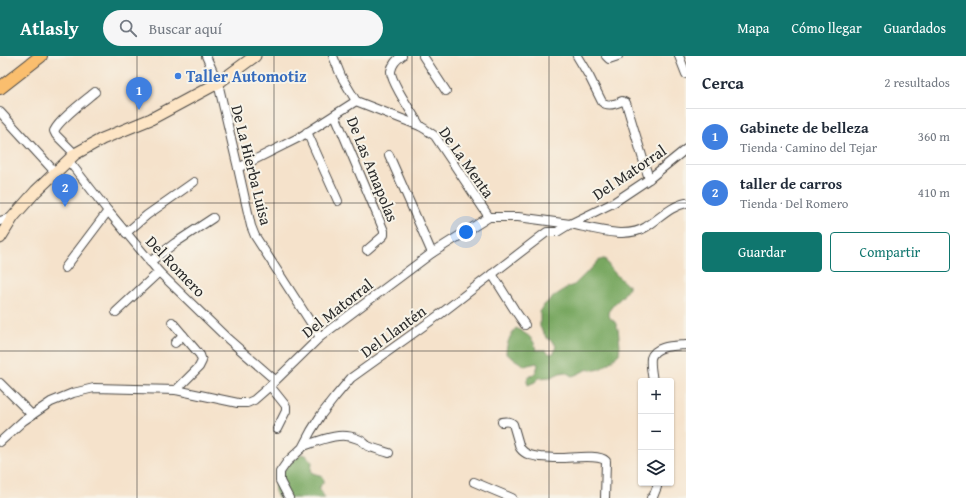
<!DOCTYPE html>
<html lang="es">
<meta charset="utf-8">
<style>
:root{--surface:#fff;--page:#f6f6f7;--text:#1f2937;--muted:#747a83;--line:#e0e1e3;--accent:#0f766e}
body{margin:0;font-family:"Gentium Book Plus",serif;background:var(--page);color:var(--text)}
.controls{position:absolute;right:12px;bottom:12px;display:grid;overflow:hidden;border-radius:4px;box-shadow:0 1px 3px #0004}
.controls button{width:36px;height:36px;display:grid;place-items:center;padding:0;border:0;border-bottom:1px solid var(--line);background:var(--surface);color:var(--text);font:20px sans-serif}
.you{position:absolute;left:466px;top:176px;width:14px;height:14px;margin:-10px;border:3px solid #fff;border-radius:50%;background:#1a73e8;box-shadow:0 0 0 6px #1a73e833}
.badge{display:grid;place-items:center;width:26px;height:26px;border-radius:50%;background:var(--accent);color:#fff;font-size:13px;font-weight:700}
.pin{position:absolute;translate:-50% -33px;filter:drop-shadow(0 1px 2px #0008)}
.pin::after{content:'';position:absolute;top:21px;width:14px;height:12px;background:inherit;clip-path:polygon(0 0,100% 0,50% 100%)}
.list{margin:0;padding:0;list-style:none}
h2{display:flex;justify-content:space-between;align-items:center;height:52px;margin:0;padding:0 16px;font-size:17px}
h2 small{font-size:13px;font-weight:400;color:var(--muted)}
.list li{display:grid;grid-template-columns:26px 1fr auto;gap:12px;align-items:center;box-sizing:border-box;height:56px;padding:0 16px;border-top:1px solid var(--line)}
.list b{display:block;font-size:15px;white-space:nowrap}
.list p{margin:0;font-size:13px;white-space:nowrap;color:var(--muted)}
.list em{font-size:13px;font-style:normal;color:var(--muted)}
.actions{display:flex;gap:8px;padding:12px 16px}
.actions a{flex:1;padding:9px 0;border:1px solid var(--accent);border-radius:4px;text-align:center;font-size:14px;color:var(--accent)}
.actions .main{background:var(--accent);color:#fff}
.icon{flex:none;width:22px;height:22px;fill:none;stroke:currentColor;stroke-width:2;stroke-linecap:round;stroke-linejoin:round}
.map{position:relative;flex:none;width:686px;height:442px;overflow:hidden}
header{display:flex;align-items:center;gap:24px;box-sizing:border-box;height:56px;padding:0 20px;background:var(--accent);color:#fff}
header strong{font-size:19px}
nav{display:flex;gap:22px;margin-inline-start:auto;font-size:14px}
.search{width:280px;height:36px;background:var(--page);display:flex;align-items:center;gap:10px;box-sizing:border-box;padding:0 14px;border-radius:22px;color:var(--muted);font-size:15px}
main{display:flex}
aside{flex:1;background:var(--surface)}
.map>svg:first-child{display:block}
</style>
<header>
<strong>Atlasly</strong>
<div class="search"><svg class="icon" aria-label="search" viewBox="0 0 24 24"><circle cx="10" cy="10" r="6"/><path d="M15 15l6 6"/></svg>Buscar aquí</div>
<nav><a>Mapa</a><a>Cómo llegar</a><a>Guardados</a></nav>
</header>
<main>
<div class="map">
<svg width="686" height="442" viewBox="0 0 686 442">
<rect width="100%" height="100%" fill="#f7f3e8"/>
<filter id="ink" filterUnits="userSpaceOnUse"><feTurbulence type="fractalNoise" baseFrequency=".025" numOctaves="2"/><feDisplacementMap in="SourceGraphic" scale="8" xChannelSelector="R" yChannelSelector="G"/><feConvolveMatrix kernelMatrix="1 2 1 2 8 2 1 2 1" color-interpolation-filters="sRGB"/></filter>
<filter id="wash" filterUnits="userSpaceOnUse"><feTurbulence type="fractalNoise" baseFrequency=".012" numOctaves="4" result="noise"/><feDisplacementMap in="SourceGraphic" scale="16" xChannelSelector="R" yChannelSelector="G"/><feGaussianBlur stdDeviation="0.9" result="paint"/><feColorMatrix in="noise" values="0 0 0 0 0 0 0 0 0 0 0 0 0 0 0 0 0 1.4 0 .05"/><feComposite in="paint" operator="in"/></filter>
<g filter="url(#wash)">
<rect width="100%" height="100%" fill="#f5e2cb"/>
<g fill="#78a761" stroke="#526946">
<path d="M603,203H605C611,215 618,220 627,229H629V231L622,241L614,248L608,256L610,262L615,266L618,273L620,289L619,298C612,304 605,312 596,314C592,314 589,313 586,314C581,316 577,319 572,320L565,316L560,317L551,321L539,322L535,326L528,329L527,326V323L536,316L538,309L537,307L528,309L525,310L506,298C506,288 510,279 516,272L518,273C529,280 534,282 536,294H545L550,298L554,297L556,290L554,287L546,281L540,271V256L542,253L544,249L556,239L568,231L574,229L587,216L592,212L598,205Z"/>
<path d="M301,398L306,399L312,406L311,416C316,419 323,418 324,425L319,432L325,442H279C264,427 290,407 301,398Z"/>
</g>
</g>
<g filter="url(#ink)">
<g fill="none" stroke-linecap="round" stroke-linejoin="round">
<defs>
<g id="street">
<path d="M206,0L218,27L238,112L251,170L255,180L320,281"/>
<path d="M333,0L341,20L356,45L420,70L425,73L435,80L489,161"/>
<path d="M402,0C397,3 392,9 391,15C390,25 414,60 420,70"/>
<path d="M423,0L446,35"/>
<path d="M577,0L589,20L602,46C608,51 616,48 622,45L626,47L649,123"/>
<path d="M606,0L609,3L618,0"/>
<path d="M679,0L686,18"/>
<path d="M0,56L55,116"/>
<path d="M335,59L384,175V179L382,181L367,194"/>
<path d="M307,76L338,145"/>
<path d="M75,98L56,79L54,75C60,63 83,46 95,36"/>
<path d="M389,99L432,197"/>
<path d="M68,104L108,155L159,216L228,283L275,324"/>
<path d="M238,112L300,81L356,45"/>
<path d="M0,165L13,161"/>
<path d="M126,177L147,159L194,126"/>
<path d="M150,206L175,187L213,162"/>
<path d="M65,212L108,155"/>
<path d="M492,218L514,253L525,269"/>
<path d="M116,256L159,216"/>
<path d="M172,266L200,299L202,305L199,311L176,334"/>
<path d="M175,287L183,279"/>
<path d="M653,325C652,318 650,309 651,302C655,289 675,290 686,289"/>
<path d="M0,327L32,359"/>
<path d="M270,330L286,350V355L277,373"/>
<path d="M502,366C507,365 510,365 513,368L520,392C525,399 533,400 540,401C545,401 551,402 556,402C568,403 598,397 606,405L605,442"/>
<path d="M0,386L23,365L51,346L73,337L94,332L176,334L238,347H247L254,344L270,330L320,281L432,197L489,161H518L570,168L613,147L649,123L686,93"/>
<path d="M304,390C321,384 340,375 358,383C362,384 365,388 368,390C375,393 383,395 389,397"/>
<path d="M474,426L512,442"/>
<path d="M289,442L280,425V416L287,406L302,392L311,375L321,359L335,341L351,322L439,259L539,182L547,176H557L570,168C592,172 626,184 646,171C659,163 671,150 686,147"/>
<path d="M651,442L653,441L657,431V427"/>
</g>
<path id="secondary" d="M0,182L13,161L36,135L75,98L102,83L151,63L218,27L255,0"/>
<path id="primary" d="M0,32L41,0"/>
</defs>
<use href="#street" stroke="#494643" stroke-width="10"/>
<use href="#secondary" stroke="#494643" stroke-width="13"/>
<use href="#primary" stroke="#494643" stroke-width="14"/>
<use href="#street" stroke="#fff" stroke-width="8"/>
<use href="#secondary" stroke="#fde5c5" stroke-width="11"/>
<use href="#primary" stroke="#fabe6e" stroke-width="12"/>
</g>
</g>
<path fill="none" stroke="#2b2b2b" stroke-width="1" stroke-opacity="0.55" d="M137,0V442M274,0V442M412,0V442M549,0V442M0,147H686M0,295H686"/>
<circle fill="#3f7fe0" stroke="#f7f3e8" stroke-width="1.5" cx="178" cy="20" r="4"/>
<g text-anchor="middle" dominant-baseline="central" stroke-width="4" stroke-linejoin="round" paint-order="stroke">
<g font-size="16" font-weight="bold" fill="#366cbe" stroke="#f7f3e8" text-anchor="start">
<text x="186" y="20">Taller Automotiz</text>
</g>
<g font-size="16" fill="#2b2b2b" stroke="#f7f3e8">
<text transform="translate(467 106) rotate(55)">De La Menta</text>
<text transform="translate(252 109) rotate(76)">De La Hierba Luisa</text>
<text transform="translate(373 113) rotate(68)">De Las Amapolas</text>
<text transform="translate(629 116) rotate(-34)">Del Matorral</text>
<text transform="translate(176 210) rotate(46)">Del Romero</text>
<text transform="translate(337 252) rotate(-38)">Del Matorral</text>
<text transform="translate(393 275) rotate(-36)">Del Llantén</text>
</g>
</g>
</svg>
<div class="controls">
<button>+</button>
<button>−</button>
<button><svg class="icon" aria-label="layers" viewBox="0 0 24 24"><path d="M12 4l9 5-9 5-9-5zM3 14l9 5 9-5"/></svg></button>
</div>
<div class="you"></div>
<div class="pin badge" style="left:139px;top:54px;background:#3f7fe0">1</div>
<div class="pin badge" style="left:65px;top:151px;background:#3f7fe0">2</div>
</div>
<aside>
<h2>Cerca<small>2 resultados</small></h2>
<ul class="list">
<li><span class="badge" style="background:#3f7fe0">1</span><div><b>Gabinete de belleza</b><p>Tienda · Camino del Tejar</p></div><em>360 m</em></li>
<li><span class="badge" style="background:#3f7fe0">2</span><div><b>taller de carros</b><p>Tienda · Del Romero</p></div><em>410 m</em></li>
</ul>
<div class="actions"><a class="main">Guardar</a><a>Compartir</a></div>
</aside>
</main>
